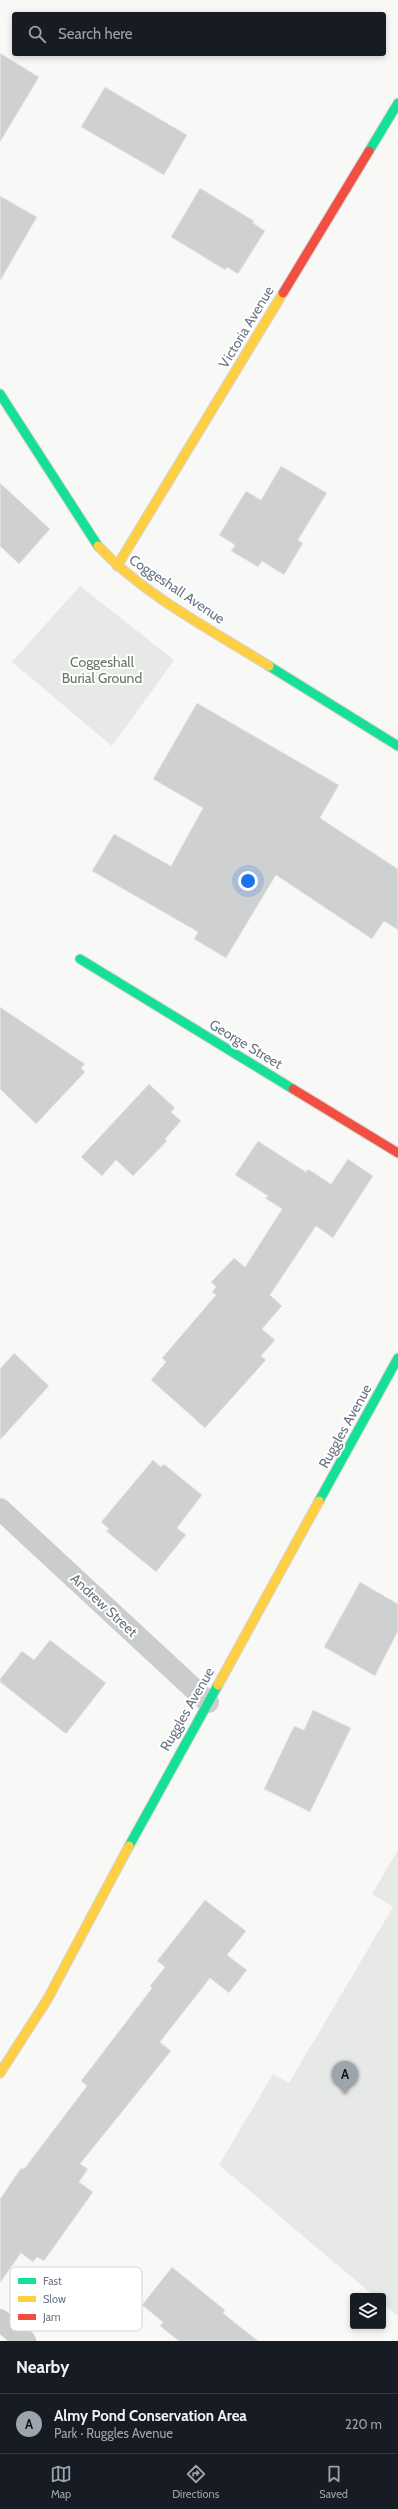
<!DOCTYPE html>
<meta charset="utf-8">
<style>
:root{--surface:#171b24;--page:#20242c;--text:#f1f3f6;--muted:#9ea1a6;--line:#363941;--accent:#9ca4ad}
body{margin:0;font-family:Cabin,sans-serif;background:var(--page);color:var(--text)}
.controls{position:absolute;right:12px;bottom:12px;display:grid;overflow:hidden;border-radius:4px;box-shadow:0 2px 6px #0003}
.controls button{width:36px;height:36px;display:grid;place-items:center;padding:0;border:0;border-bottom:1px solid var(--line);background:var(--surface);color:var(--text);font:20px sans-serif}
.you{position:absolute;left:248px;top:881px;width:14px;height:14px;margin:-10px;border:3px solid #fff;border-radius:50%;background:#1a73e8;box-shadow:0 0 0 6px #1a73e833}
.badge{display:grid;place-items:center;width:26px;height:26px;border-radius:50%;background:var(--accent);color:#111;font-size:13px;font-weight:700}
.pin{position:absolute;translate:-50% -33px;filter:drop-shadow(0 1px 2px #0008)}
.pin::after{content:'';position:absolute;top:21px;width:14px;height:12px;background:inherit;clip-path:polygon(0 0,100% 0,50% 100%)}
.list{margin:0;padding:0;list-style:none}
h2{display:flex;justify-content:space-between;align-items:center;height:52px;margin:0;padding:0 16px;font-size:17px}
h2 small{font-size:13px;font-weight:400;color:var(--muted)}
.list li{display:grid;grid-template-columns:26px 1fr auto;gap:12px;align-items:center;box-sizing:border-box;height:60px;padding:0 16px;border-top:1px solid var(--line)}
.list b{display:block;font-size:15px;white-space:nowrap}
.list p{margin:0;font-size:13px;white-space:nowrap;color:var(--muted)}
.list em{font-size:13px;font-style:normal;color:var(--muted)}
.icon{flex:none;width:22px;height:22px;fill:none;stroke:currentColor;stroke-width:2;stroke-linecap:round;stroke-linejoin:round}
.map{position:relative;flex:none;width:398px;height:2341px;overflow:hidden}
.search{position:absolute;background:var(--surface);box-shadow:0 2px 6px #0003;left:12px;right:12px;top:12px;height:44px;display:flex;align-items:center;gap:10px;box-sizing:border-box;padding:0 14px;border-radius:4px;color:var(--muted);font-size:15px}
.sheet{height:112px;background:var(--surface)}
nav{display:flex;justify-content:space-around;align-items:center;box-sizing:border-box;height:56px;border-top:1px solid var(--line);background:var(--surface);font-size:11px;color:var(--muted)}
nav a{display:grid;justify-items:center;gap:2px}
nav .on{color:var(--accent)}
.map>svg:first-child{display:block}
</style>
<div class="map">
<svg width="398" height="2341" viewBox="0 0 398 2341">
<rect width="100%" height="100%" fill="#f8f8f7"/>
<g fill="#e6e9e5">
<path d="M80,586L174,660L112,746L12,662Z"/>
<path d="M398,1850V2316L383,2304V2296H374L219,2165L273,2074L289,2083L393,1907L372,1894Z"/>
</g>
<g fill="#cfd0d1" stroke="#e8e8e6">
<path d="M0,53L39,77L0,142Z"/>
<path d="M105,87L187,135L164,175L81,127Z"/>
<path d="M200,188L254,221L253,223L265,231L238,274L227,267L225,270L171,237Z"/>
<path d="M0,196L37,217L0,281Z"/>
<path d="M281,466L327,493L298,540L303,543L284,575L262,561L258,567L231,551L235,545L219,535L246,491L261,500Z"/>
<path d="M0,483L50,529L19,564L0,546Z"/>
<path d="M197,703L339,785L320,818L398,869V930L384,921L372,939L276,875L226,958L194,939L198,932L92,871L114,834L171,866L203,808L153,779Z"/>
<path d="M0,1007L85,1064L81,1068L85,1072L36,1124L0,1089Z"/>
<path d="M149,1084L175,1108L171,1112L181,1121L165,1139L167,1141L133,1176L116,1160L102,1176L81,1157Z"/>
<path d="M258,1141L306,1172L308,1169L331,1184L348,1159L373,1176L333,1238L316,1226L270,1295L282,1306L262,1329L275,1340L261,1356L266,1360L205,1428L151,1380L166,1362L162,1358L216,1295L212,1292L216,1287L211,1282L234,1258L245,1267L282,1209L265,1198L268,1196L235,1175Z"/>
<path d="M14,1353L49,1386L0,1440V1369Z"/>
<path d="M153,1460L161,1467L164,1464L202,1495L177,1528L186,1535L156,1572L106,1531L109,1529L101,1522Z"/>
<path d="M360,1582L398,1604V1631L375,1676L324,1647Z"/>
<path d="M50,1640L106,1683L66,1734L0,1682V1679L22,1651L34,1660Z"/>
<path d="M313,1710L351,1728L310,1812L264,1789L294,1726L304,1730Z"/>
<path d="M205,1900L246,1931L227,1955L247,1970L229,1993L210,1978L160,2042L171,2051L80,2164L88,2169L79,2182L93,2192L44,2261L37,2257L33,2262L21,2253L0,2283V2199L21,2168L24,2169L87,2086L81,2081L152,1988L150,1986L165,1967L157,1961Z"/>
<path d="M172,2267L225,2310L223,2313L258,2341H179L160,2326L163,2322L142,2305Z"/>
</g>
<g fill="none" stroke-linecap="round" stroke-linejoin="round">
<defs>
<g id="fast">
<path d="M369,151L398,103"/>
<path d="M0,394L98,546"/>
<path d="M269,666L398,746"/>
<path d="M80,959L293,1089"/>
<path d="M319,1501L398,1358"/>
<path d="M129,1846L218,1685"/>
</g>
<g id="slow">
<path d="M98,546C145,596 210,629 269,666"/>
<path d="M117,566L283,293"/>
<path d="M218,1685L319,1501"/>
<path d="M0,2073L47,2000L129,1846"/>
</g>
<g id="jam">
<path d="M283,293L369,151"/>
<path d="M293,1089L398,1153"/>
</g>
</defs>
<use href="#fast" stroke="#d5d5d6" stroke-width="11"/>
<use href="#slow" stroke="#d5d5d6" stroke-width="11"/>
<use href="#jam" stroke="#d5d5d6" stroke-width="11"/>
<g stroke="#cbcccc" stroke-width="22">
<path d="M0,1509L208,1702"/>
<path d="M0,2320L25,2341"/>
</g>
<use href="#fast" stroke="#16e098" stroke-width="9"/>
<use href="#slow" stroke="#ffcf43" stroke-width="9"/>
<use href="#jam" stroke="#f24e42" stroke-width="9"/>
</g>
<g text-anchor="middle" dominant-baseline="central" stroke-width="4" stroke-linejoin="round" paint-order="stroke">
<g font-size="14" fill="#6a7685" stroke="#fff">
<text transform="translate(246 327) rotate(-59)">Victoria Avenue</text>
<text transform="translate(177 589) rotate(34)">Coggeshall Avenue</text>
<text transform="translate(246 1044) rotate(31)">George Street</text>
<text transform="translate(345 1426) rotate(-61)">Ruggles Avenue</text>
<text transform="translate(104 1605) rotate(43)">Andrew Street</text>
<text transform="translate(187 1709) rotate(-60)">Ruggles Avenue</text>
</g>
<g font-size="14" fill="#667864" stroke="#fff">
<text x="102" y="662">Coggeshall<tspan x="102" dy="16">Burial Ground</tspan></text>
</g>
</g>
<rect x="10" y="2267" width="132" height="64" rx="6" fill="#fff" stroke="#d2d6da" stroke-width="1"/>
<rect x="18" y="2278" width="18" height="6" fill="#16e098"/>
<rect x="18" y="2296" width="18" height="6" fill="#ffcf43"/>
<rect x="18" y="2314" width="18" height="6" fill="#f24e42"/>
<g font-size="11" fill="#6a7685">
<text x="43" y="2285">Fast</text>
<text x="43" y="2303">Slow</text>
<text x="43" y="2321">Jam</text>
</g>
</svg>
<div class="controls">
<button><svg class="icon" aria-label="layers" viewBox="0 0 24 24"><path d="M12 4l9 5-9 5-9-5zM3 14l9 5 9-5"/></svg></button>
</div>
<div class="you"></div>
<div class="pin badge" style="left:345px;top:2094px">A</div>
<div class="search"><svg class="icon" aria-label="search" viewBox="0 0 24 24"><circle cx="10" cy="10" r="6"/><path d="M15 15l6 6"/></svg>Search here</div>
</div>
<section class="sheet">
<h2>Nearby<small></small></h2>
<ul class="list">
<li><span class="badge">A</span><div><b>Almy Pond Conservation Area</b><p>Park · Ruggles Avenue</p></div><em>220 m</em></li>
</ul>
</section>
<nav>
<a class="on"><svg class="icon" aria-label="map" viewBox="0 0 24 24"><path d="M3 6l6-2 6 2 6-2v14l-6 2-6-2-6 2zM9 4v14M15 6v14"/></svg>Map</a>
<a><svg class="icon" aria-label="directions" viewBox="0 0 24 24"><path d="M12 3l9 9-9 9-9-9zM9 14v-3h6M13 9l2 2-2 2"/></svg>Directions</a>
<a><svg class="icon" aria-label="saved" viewBox="0 0 24 24"><path d="M7 4h10v16l-5-4-5 4z"/></svg>Saved</a>
</nav>
